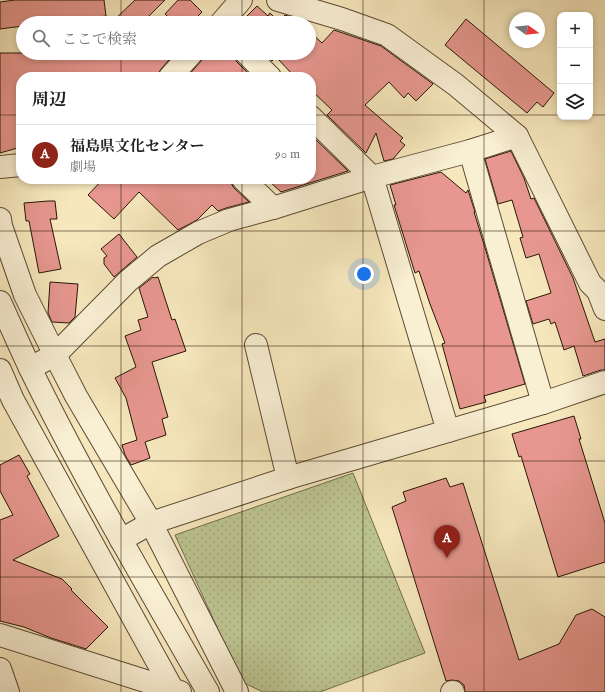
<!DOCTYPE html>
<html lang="ja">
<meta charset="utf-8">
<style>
:root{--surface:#fff;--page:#f6f6f6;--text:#202124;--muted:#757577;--line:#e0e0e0;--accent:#8f2418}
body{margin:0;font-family:"IM FELL English","Noto Serif JP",serif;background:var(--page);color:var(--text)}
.controls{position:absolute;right:12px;top:12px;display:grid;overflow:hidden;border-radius:8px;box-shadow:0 2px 6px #0003}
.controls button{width:36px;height:36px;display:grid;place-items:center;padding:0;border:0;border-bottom:1px solid var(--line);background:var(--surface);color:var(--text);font:20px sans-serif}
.compass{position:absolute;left:509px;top:12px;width:36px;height:36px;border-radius:50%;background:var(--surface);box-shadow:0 2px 6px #0003;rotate:104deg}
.you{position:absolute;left:364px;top:274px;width:14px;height:14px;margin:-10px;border:3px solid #fff;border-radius:50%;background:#1a73e8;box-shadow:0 0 0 6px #1a73e833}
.badge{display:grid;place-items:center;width:26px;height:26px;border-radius:50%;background:var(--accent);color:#fff;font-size:13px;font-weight:700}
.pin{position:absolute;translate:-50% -33px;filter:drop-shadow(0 1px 2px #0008)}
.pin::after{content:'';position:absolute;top:21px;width:14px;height:12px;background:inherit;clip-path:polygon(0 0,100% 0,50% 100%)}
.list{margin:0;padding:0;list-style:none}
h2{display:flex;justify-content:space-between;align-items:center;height:52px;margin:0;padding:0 16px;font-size:17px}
h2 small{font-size:13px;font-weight:400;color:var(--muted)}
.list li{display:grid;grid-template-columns:26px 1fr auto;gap:12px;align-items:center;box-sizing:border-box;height:60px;padding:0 16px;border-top:1px solid var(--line)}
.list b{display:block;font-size:15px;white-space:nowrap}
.list p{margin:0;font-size:13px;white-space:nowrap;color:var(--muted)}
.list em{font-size:13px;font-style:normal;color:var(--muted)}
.icon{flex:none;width:22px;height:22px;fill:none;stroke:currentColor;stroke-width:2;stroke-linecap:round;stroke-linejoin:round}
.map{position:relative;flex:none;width:605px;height:692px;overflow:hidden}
.search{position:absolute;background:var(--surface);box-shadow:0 2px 6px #0003;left:16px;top:16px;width:300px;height:44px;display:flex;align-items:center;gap:10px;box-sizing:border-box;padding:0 14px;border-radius:22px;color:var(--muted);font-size:15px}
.panel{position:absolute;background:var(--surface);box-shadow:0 2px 6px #0003;left:16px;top:72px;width:300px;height:112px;border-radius:16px}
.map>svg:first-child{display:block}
</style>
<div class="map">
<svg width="605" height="692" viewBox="0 0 605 692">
<defs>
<pattern id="park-dots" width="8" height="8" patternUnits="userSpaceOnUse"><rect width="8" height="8" fill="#bcc591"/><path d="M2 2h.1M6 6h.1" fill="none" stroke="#a2a87c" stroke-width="1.8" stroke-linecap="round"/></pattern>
</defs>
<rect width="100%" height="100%" fill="#f6e7bc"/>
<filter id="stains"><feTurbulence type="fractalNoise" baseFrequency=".005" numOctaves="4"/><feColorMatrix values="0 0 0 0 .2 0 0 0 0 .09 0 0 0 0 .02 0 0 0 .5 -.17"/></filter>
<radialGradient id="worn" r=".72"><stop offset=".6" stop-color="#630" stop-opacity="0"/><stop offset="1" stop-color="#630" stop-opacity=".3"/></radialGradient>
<path fill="url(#park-dots)" stroke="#726e4c" d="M353,473L425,653L320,692H263L242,682L175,535Z"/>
<g fill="#e7978f" stroke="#291606">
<path d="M15,0H104L106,16L50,23H23V26L0,29V2Z"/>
<path d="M135,0H165L142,23H111Z"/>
<path d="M178,0H190L202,12L191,23H175L165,14Z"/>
<path d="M257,6L268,16L270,13L279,22L285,15L294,18L300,23H246L243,20Z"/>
<path d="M466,19L554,93L543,107L537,102L527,113L445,45Z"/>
<path d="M334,30L381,46L433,84L416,101L408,93L404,98L389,82L365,105L403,138L400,141L405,145L393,159L384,161L376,133L366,153L327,115L332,110L311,90V77H295L276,57L272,61L264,53H309V31L322,43Z"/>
<path d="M0,53H175L161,69L158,74V77H21V147L0,153Z"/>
<path d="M208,53H234V57L237,62L252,77H187Z"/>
<path d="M311,135L348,171L281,192L267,179H311Z"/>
<path d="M511,151L524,178L531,199L534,198L573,278L595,342L605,339V370H601L583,376L574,346L564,350L555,322L551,324L549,319L533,324L526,301L551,293L539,254L526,258L520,238L523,237L512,200L498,204L485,159Z"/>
<path d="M441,172L466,193L468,190L475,212H474L486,251L525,384L484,396L486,402L460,409L442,344L445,343L430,304L419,271L415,273L394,205H396L390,185Z"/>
<path d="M103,179H231V183L234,188L249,202L226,208L218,211L212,205L197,220L178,230L139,192L114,219L88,195Z"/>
<path d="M48,201H55L57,219H50L61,269L39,273L29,221H26L24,203Z"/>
<path d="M119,234L137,257L114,277L104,264V258L107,256L101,249Z"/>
<path d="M153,277L154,278L158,277L172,320L175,319L186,351L152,362L168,417L162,419L166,435L145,442L150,458L131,465L125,455L122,445L137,440L126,398L115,378L136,367L125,336L141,330L138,320L148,317L139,288Z"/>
<path d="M50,282L78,284L75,317L69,323L52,322L48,313Z"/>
<path d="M574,416L581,439H579L605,523V562L558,577L521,456L519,457L512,434Z"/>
<path d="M19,455L30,474L27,476L59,536L13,560L62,579L72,589L71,590L108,627L86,649L51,638L24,627L0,621V520L13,515L0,491V465Z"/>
<path d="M446,478L450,487L463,483L519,660L559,644L576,615L592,609L605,617V692H465L464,685L459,681L452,680L446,681L392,507L406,501L403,492Z"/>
</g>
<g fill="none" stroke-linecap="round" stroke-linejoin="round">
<defs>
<g id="minor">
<path d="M278,0L342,19L387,35L456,85L517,136L590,283L598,291L605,309"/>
<path d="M221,23L241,0"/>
<path d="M246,53L270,77"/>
<path d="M170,77L192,53"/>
<path d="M311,117L372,177L448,431"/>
<path d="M470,151L543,403"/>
<path d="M0,167L21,165"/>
<path d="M243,179L273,208"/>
<path d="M0,219L1,226L25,295L55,355L76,396L151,523L237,692"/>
<path d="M0,302C10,324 20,347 30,368C84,479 147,585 208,692"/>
<path d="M256,345L288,478"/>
<path d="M30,368L55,355L128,281L158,256L198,233L229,220L273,208L372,177L470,151L517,136"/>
<path d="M0,370L13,400L93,545L174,692"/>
<path d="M121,540L151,523L288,478L543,403L605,382"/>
<path d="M0,635L180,692"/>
<path d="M0,669L8,692"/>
<path d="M452,692H453"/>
</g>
</defs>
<use href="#minor" stroke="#5c4a34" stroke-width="24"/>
<use href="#minor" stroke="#f9efd3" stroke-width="22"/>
</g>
<path fill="none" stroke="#291606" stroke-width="1" stroke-opacity="0.55" d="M121,0V23M242,0V23M363,0V692M484,0V692M121,53V77M242,53V77M0,115H21M311,115H560M590,115H605M121,179V692M242,179V692M0,231H605M0,346H605M0,461H605M0,577H605"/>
<rect width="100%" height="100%" filter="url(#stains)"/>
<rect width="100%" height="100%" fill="url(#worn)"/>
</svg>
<div class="controls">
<button>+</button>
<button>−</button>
<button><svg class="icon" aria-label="layers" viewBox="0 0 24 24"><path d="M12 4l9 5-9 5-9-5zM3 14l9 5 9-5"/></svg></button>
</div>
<svg class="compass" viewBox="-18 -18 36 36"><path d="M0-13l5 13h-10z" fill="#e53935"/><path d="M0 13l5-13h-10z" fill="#757577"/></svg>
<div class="you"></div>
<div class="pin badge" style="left:447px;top:558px">A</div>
<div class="search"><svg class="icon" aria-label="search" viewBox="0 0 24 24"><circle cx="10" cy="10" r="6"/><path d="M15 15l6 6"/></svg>ここで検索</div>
<section class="panel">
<h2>周辺<small></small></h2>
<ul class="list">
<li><span class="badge">A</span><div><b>福島県文化センター</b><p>劇場</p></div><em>90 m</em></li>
</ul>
</section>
</div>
